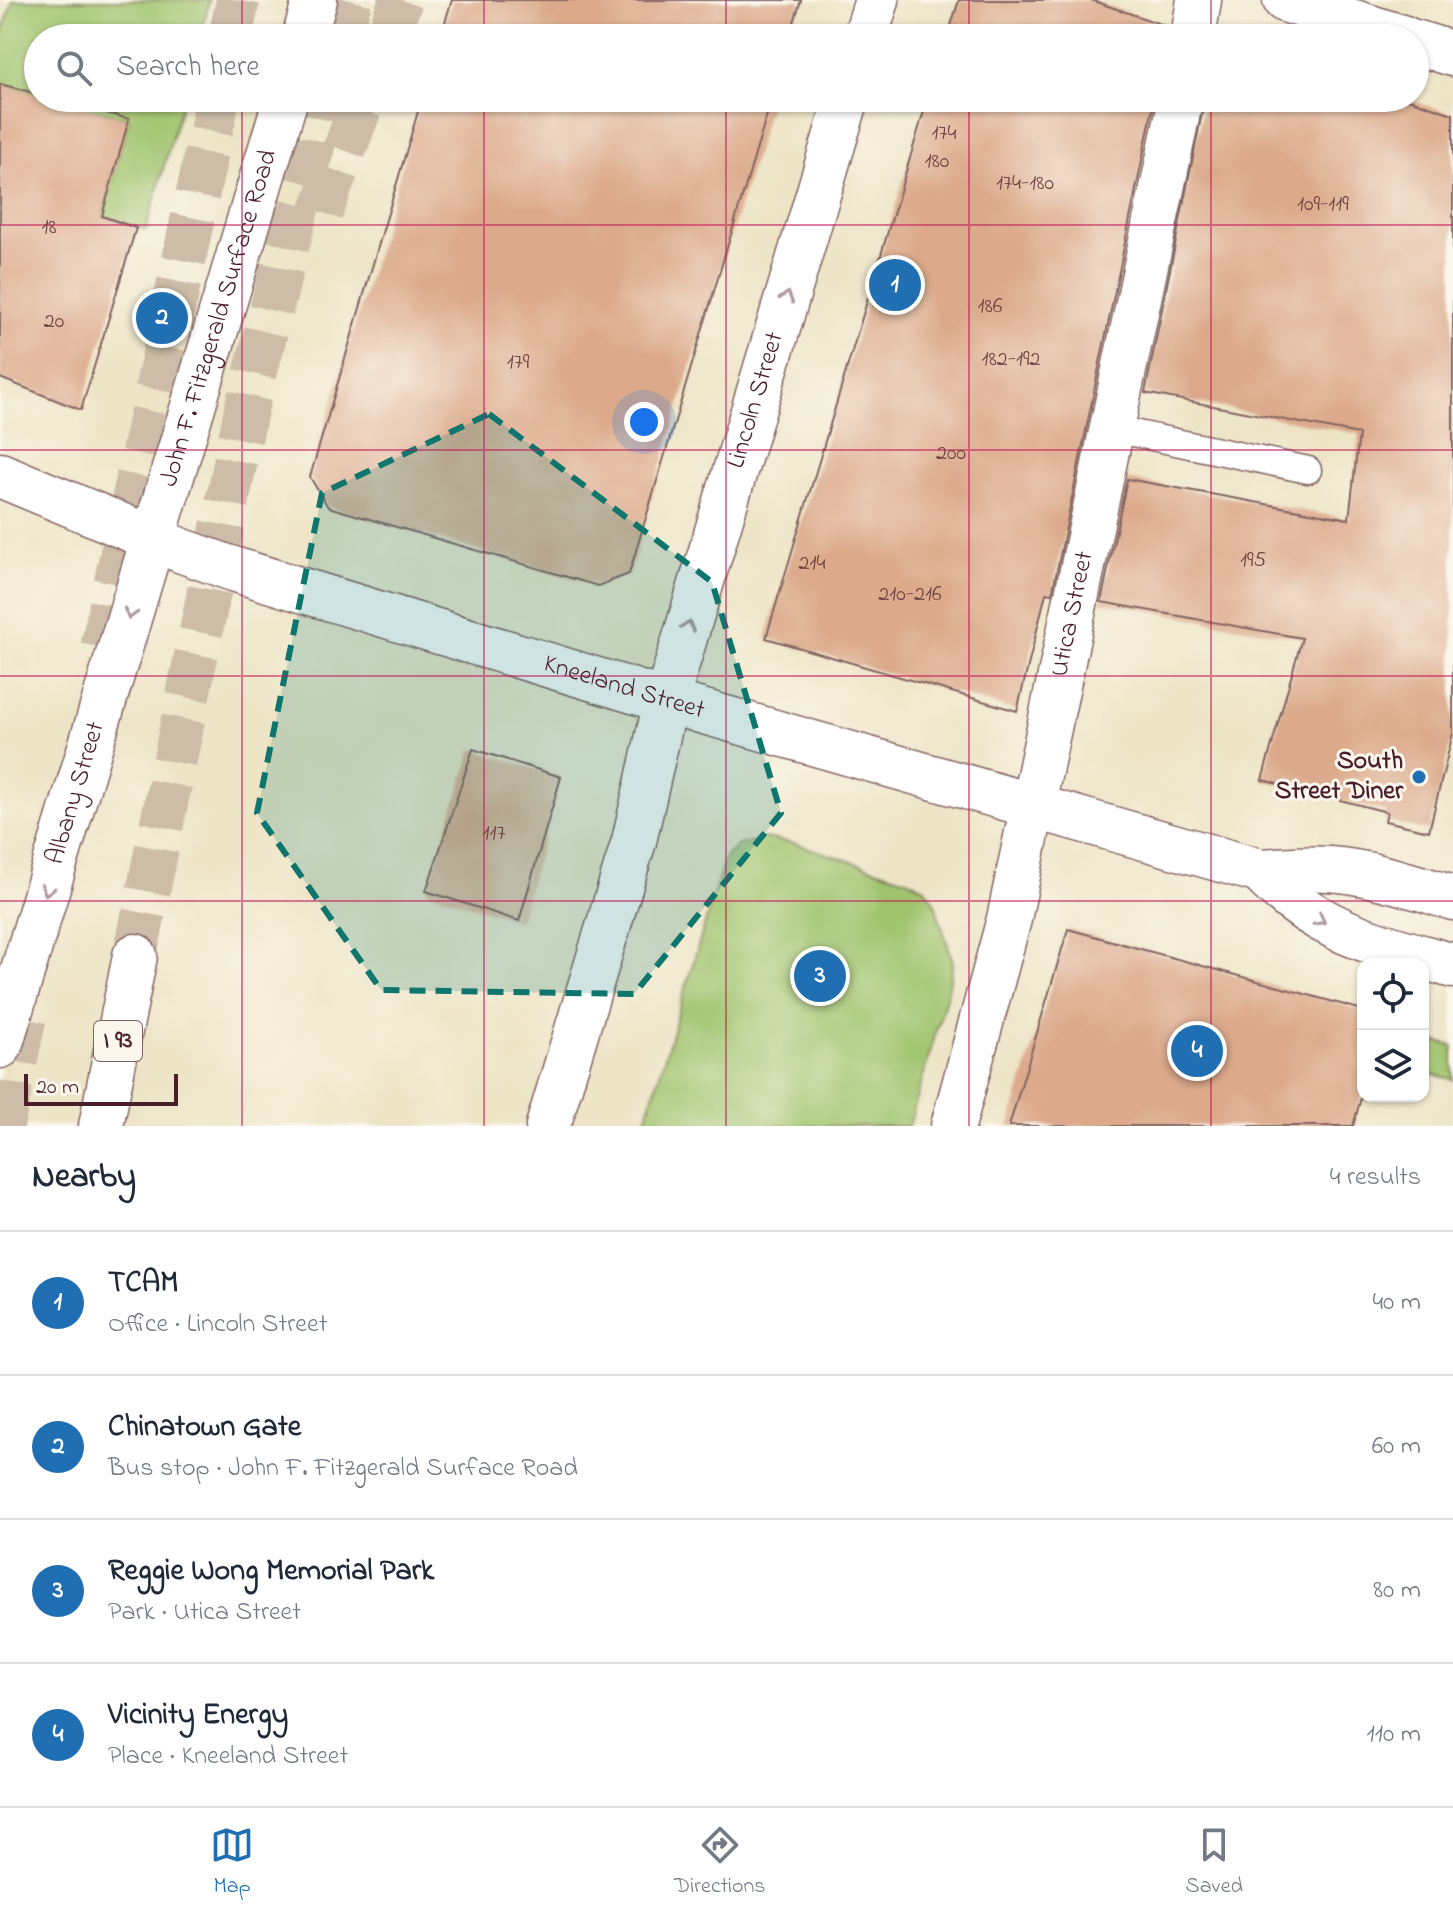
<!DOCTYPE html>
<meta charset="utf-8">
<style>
:root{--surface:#fff;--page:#f2f2f3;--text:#1f2937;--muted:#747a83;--line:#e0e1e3;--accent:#1f6fb2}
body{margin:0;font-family:"Indie Flower",sans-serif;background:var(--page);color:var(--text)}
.controls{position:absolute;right:24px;bottom:24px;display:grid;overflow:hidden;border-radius:16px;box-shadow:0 2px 6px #0004}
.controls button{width:72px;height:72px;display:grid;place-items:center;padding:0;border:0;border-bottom:2px solid var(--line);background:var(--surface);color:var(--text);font:40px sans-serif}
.scale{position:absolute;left:24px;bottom:20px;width:154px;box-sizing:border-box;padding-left:8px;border:4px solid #4a1f2b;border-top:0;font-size:22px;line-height:28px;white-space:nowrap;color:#4a1f2b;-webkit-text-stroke:6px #fbf7ec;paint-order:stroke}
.you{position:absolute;left:644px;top:422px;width:28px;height:28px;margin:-20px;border:6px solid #fff;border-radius:50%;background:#1a73e8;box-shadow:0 0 0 12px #1a73e833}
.badge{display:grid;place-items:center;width:52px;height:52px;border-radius:50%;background:var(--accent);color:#fff;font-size:26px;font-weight:700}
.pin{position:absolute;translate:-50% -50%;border:4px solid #fff;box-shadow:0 2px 8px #0006}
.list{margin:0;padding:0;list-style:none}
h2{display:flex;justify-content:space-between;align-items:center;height:104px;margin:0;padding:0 32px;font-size:34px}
h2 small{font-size:26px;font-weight:400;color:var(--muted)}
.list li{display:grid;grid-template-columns:52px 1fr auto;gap:24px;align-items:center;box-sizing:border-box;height:144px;padding:0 32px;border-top:2px solid var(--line)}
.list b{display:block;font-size:30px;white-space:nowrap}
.list p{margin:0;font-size:26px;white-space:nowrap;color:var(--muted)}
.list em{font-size:26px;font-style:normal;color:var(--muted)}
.icon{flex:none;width:44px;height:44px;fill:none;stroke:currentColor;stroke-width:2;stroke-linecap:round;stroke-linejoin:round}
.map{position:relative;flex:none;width:1453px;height:1126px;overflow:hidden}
.search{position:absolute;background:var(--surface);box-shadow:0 2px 6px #0004;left:24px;right:24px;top:24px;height:88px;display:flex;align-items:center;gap:20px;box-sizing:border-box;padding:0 28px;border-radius:44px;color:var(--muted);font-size:30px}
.sheet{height:680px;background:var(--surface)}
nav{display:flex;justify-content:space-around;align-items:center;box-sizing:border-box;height:112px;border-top:2px solid var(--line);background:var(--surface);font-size:22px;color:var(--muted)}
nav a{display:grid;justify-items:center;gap:4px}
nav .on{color:var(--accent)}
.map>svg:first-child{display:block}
</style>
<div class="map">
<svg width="1453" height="1126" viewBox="0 0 1453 1126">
<rect width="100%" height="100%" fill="#fbf7ec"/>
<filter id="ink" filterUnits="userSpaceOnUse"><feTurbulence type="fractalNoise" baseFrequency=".0125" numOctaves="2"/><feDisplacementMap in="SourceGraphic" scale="16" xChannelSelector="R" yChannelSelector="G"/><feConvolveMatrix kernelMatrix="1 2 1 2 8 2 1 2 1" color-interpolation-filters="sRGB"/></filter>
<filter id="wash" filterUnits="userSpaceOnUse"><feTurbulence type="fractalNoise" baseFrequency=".006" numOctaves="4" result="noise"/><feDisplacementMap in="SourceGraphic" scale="32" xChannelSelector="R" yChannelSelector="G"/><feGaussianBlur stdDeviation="1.8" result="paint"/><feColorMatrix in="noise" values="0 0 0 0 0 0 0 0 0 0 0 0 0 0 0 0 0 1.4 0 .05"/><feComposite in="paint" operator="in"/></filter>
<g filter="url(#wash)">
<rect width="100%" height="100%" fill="#eee5c7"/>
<g fill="#a0c46e" stroke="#75724c" stroke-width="2">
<path d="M13,0H210L199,38H38V94L0,84V40Z"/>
<path d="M51,98H183L146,230L102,216L129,119Z"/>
<path d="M766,838L796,844L907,879L925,888L935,904L953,962L948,990L909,1126H644L725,857L738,845Z"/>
<path d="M1431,1040L1453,1046V1080L1423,1071V1054Z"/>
</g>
<g id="blocks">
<g fill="#dca98a">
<path d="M452,0H801L789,38H440Z"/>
<path d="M959,0H1091L1169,27V38H947Z"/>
<path d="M0,84L38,94V98H51L129,119L102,216L136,228L81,410L0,378Z"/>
<path d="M422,98H772L629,574L598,586L328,507L310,477Z"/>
<path d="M928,98H1155L1052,594L1046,593L1017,711L766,638Z"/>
<path d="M1205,98H1405L1453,114V733L1429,831L1385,821L1387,812L1262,780L1302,638L1101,602L1127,479L1349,519L1359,434L1145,393Z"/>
<path d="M473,749L561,777L519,921L426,891Z"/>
<path d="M1068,929L1363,1010V1091L1353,1126H1009Z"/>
</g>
</g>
</g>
<g filter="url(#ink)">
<use href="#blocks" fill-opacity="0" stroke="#836462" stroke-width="2"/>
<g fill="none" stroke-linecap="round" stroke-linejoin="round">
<g stroke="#cdbda8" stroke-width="44" stroke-dasharray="44 22" stroke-linecap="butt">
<path d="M230,38L238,0"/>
<path d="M340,38L350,0"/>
<path d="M387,38L401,0"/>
<path d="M321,212L364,98"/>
<path d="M102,648L218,98"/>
<path d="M135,956L246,410L325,98"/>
<path d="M2,1126L28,1001"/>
</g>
<defs>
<path id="service" d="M1114,429L1308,470"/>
<g id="minor">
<path d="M1285,0L1404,38"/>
<path d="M1193,38L1199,0"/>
<path d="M1415,42L1453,54"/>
<path id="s1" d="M953,1126L1009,919L1181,98"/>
</g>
<g id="secondary">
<path d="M865,38L877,0"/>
<path id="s2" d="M666,701L847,98"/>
</g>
<g id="primary">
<path d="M304,38L315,0"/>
<path id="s3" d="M0,475L180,550L233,569L666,701L1260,871C1283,870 1306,867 1329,869C1372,872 1412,886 1453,898"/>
<path d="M1260,871C1318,933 1375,943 1453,966"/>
<path id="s4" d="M0,1046L286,98"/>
</g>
<g id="motorway">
<path d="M101,1126L135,956"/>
<path d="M548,1126L634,841L666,701"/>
</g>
</defs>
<use href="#service" stroke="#836462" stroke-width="29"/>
<use href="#minor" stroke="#836462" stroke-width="47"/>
<use href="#secondary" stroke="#836462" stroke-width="47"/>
<use href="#primary" stroke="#836462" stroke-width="47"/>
<use href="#motorway" stroke="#836462" stroke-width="47"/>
<use href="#service" stroke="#fff" stroke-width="26"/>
<use href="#minor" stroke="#fff" stroke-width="44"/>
<use href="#secondary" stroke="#fff" stroke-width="44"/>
<use href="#primary" stroke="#fff" stroke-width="44"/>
<use href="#motorway" stroke="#fff" stroke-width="44"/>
</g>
<defs><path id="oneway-chevron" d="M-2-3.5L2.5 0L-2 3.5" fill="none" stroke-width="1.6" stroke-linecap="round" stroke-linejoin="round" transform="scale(2)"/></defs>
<g stroke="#ae9aa0">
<use href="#oneway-chevron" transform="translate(787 297) rotate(-73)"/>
<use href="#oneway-chevron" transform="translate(130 614) rotate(107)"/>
<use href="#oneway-chevron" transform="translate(688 626) rotate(-73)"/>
<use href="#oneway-chevron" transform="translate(47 890) rotate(107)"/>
<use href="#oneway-chevron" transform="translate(1320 920) rotate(28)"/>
</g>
</g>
<path fill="#0f766e" fill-opacity="0.2" stroke="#0f766e" stroke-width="6" stroke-dasharray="16 10" stroke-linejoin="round" d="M489,414L712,582L781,813L634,994L381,990L257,813L322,493Z"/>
<path fill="none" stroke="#c2185b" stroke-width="2" stroke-opacity="0.55" d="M242,0V38M484,0V38M726,0V38M969,0V38M1211,0V38M242,98V1126M484,98V1126M726,98V1126M969,98V1126M1211,98V1126M0,225H1453M0,450H1453M0,676H1453M0,901H1453"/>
<circle fill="#1f6fb2" stroke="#fbf7ec" stroke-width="3" cx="1419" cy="777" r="8"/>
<g text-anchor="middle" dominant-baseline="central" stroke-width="6" stroke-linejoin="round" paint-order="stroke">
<g font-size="22" fill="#6e4243">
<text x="944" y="134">174</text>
<text x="937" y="162">180</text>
<text x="1025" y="184">174-180</text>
<text x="1323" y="205">109-119</text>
<text x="49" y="228">18</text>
<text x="990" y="307">186</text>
<text x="54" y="322">20</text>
<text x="1011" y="360">182-192</text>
<text x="518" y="363">179</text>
<text x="951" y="454">200</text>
<text x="1253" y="561">195</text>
<text x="812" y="564">214</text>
<text x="910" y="595">210-216</text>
<text x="494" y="834">117</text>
</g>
<rect fill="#fbf7ec" stroke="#7f6065" stroke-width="2" x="94" y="1021" width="48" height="40" rx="6"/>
<g font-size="24" font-weight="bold" fill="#4a1f2b">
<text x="118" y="1041">I 93</text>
</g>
<g font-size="26" fill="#4a1f2b" stroke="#fbf7ec">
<text stroke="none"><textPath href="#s4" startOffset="760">John F. Fitzgerald Surface Road</textPath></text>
<text stroke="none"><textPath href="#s2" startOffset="314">Lincoln Street</textPath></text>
<text stroke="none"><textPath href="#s1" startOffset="526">Utica Street</textPath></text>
<text stroke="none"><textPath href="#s3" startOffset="660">Kneeland Street</textPath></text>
<text stroke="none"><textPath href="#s4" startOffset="264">Albany Street</textPath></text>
</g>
<g font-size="26" font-weight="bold" fill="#4a1f2b" stroke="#fbf7ec" text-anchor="end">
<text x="1403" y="762">South<tspan x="1403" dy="30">Street Diner</tspan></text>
</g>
</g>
</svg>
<div class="controls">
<button><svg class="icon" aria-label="locate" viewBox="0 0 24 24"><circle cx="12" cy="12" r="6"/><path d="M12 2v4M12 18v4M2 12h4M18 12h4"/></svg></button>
<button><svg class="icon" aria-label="layers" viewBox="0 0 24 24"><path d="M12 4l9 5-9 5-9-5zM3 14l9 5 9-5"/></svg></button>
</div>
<div class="scale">20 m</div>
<div class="you"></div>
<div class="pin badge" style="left:895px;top:285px">1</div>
<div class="pin badge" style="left:162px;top:318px">2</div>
<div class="pin badge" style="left:820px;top:976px">3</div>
<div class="pin badge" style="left:1197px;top:1051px">4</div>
<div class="search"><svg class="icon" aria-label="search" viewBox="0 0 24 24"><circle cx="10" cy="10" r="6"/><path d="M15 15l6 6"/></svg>Search here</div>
</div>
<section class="sheet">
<h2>Nearby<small>4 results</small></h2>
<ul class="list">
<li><span class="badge">1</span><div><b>TCAM</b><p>Office · Lincoln Street</p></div><em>40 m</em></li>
<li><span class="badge">2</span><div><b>Chinatown Gate</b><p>Bus stop · John F. Fitzgerald Surface Road</p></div><em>60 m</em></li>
<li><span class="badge">3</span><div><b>Reggie Wong Memorial Park</b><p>Park · Utica Street</p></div><em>80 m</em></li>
<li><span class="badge">4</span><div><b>Vicinity Energy</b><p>Place · Kneeland Street</p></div><em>110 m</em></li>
</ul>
</section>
<nav>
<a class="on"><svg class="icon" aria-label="map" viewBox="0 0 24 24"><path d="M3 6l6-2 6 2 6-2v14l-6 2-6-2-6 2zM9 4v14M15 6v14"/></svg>Map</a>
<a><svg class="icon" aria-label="directions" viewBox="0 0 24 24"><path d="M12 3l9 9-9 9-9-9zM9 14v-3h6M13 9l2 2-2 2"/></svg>Directions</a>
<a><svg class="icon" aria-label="saved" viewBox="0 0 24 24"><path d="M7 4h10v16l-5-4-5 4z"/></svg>Saved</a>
</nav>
